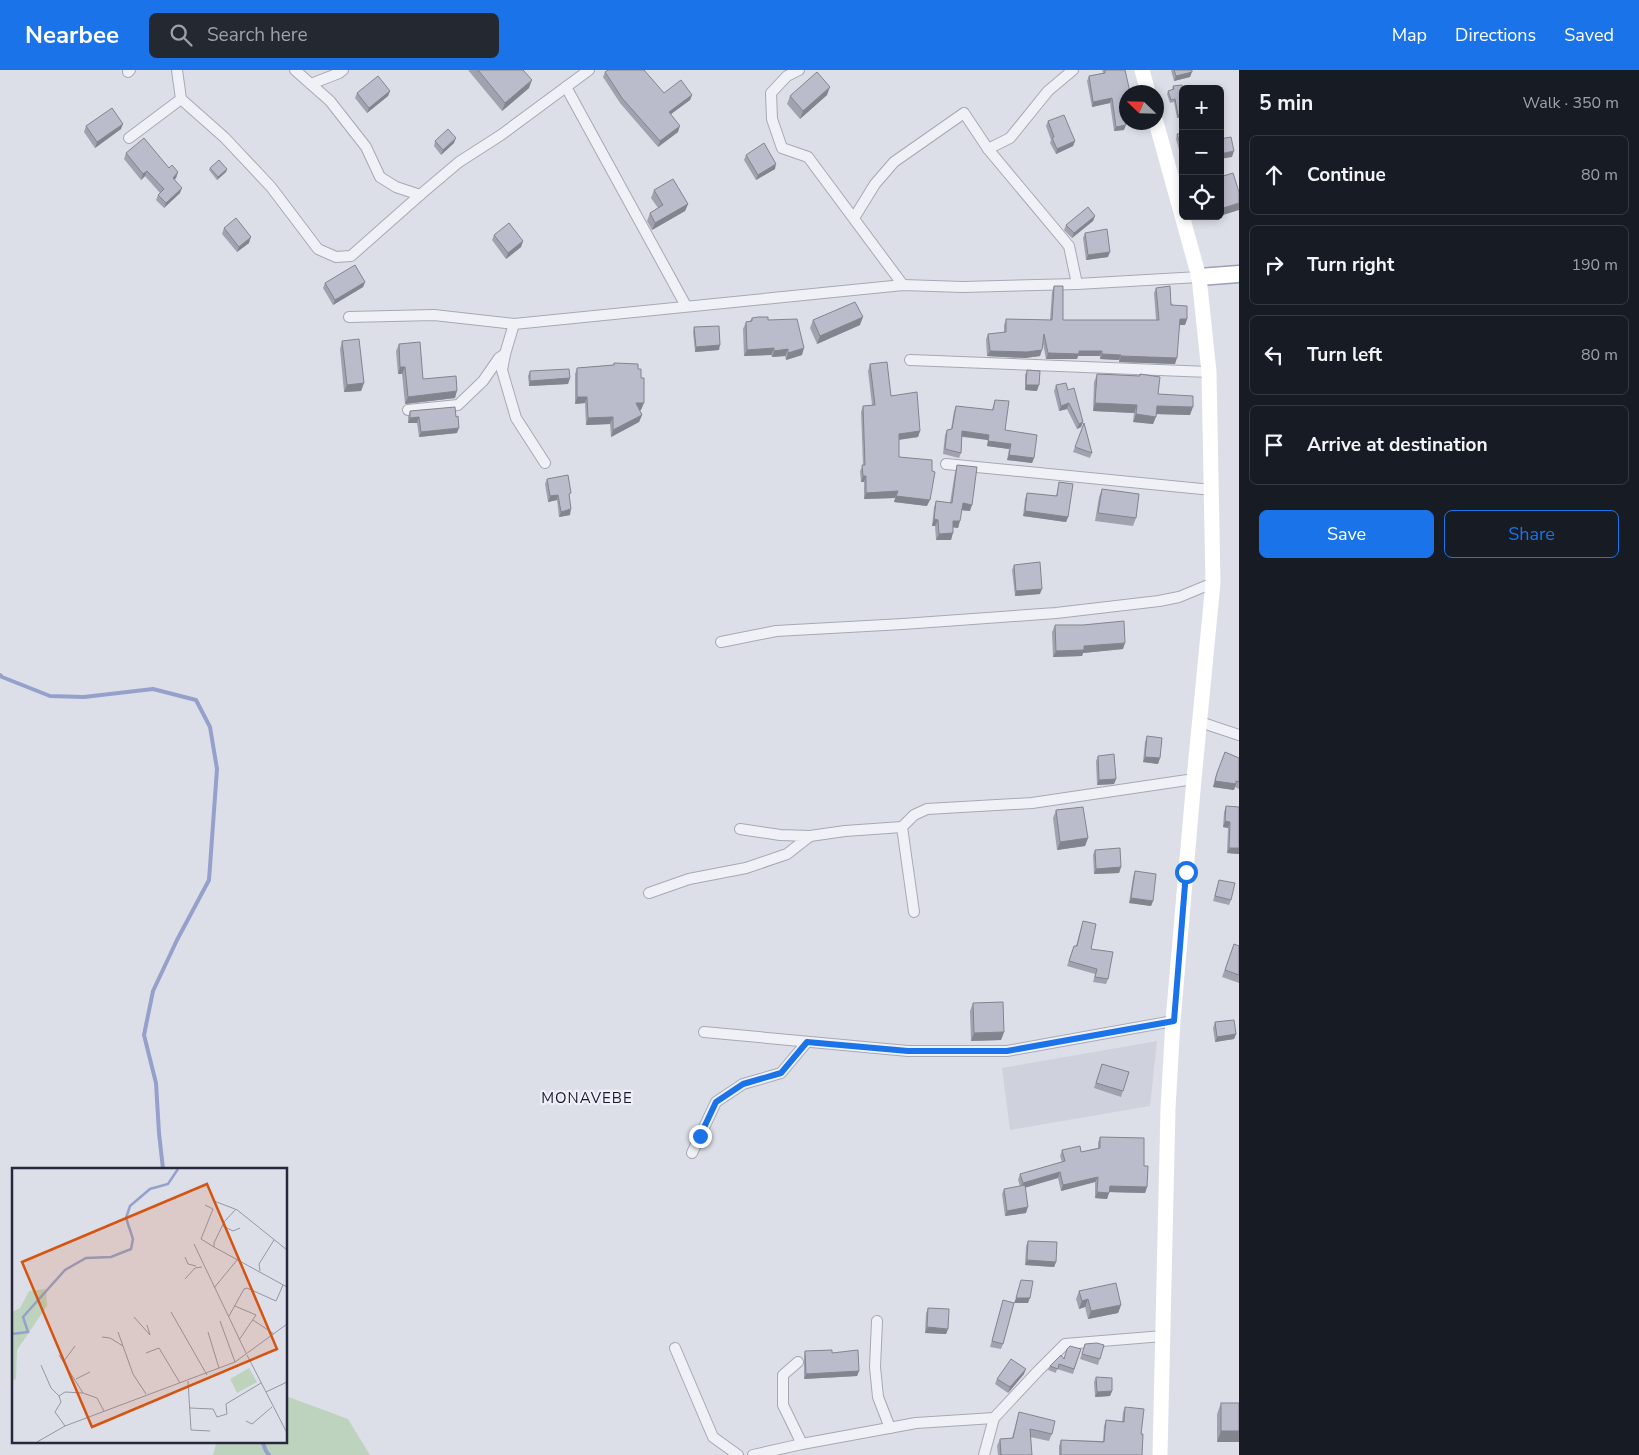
<!DOCTYPE html>
<meta charset="utf-8">
<style>
:root{--surface:#171b24;--page:#242831;--text:#f1f3f6;--muted:#9ea1a6;--line:#363941;--accent:#1a73e8}
body{margin:0;font-family:"Nunito Sans",sans-serif;background:var(--page);color:var(--text)}
.controls{position:absolute;right:15px;top:15px;display:grid;overflow:hidden;border-radius:8px;box-shadow:0 2px 8px #0003}
.controls button{width:45px;height:45px;display:grid;place-items:center;padding:0;border:0;border-bottom:1px solid var(--line);background:var(--surface);color:var(--text);font:25px sans-serif}
.compass{position:absolute;left:1119px;top:15px;width:45px;height:45px;border-radius:50%;background:var(--surface);box-shadow:0 2px 8px #0003;rotate:293deg}
.stop{position:absolute;width:15px;height:15px;margin:-11px;border:4px solid #1a73e8;border-radius:50%;background:#fff}
.stop.end{background:#1a73e8;border-color:#fff;box-shadow:0 1px 5px #0008}
.list{margin:0;padding:0;list-style:none}
h2{display:flex;justify-content:space-between;align-items:center;height:65px;margin:0;padding:0 20px;font-size:21px}
h2 small{font-size:16px;font-weight:400;color:var(--muted)}
.list li{display:grid;grid-template-columns:32px 1fr auto;gap:15px;align-items:center;box-sizing:border-box;height:80px;margin:0 10px 10px;padding:0 10px;border:1px solid var(--line);border-radius:8px}
.list b{display:block;font-size:19px;white-space:nowrap}
.list em{font-size:16px;font-style:normal;color:var(--muted)}
.actions{display:flex;gap:10px;padding:15px 20px}
.actions a{flex:1;padding:11px 0;border:1px solid var(--accent);border-radius:8px;text-align:center;font-size:18px;color:var(--accent)}
.actions .main{background:var(--accent);color:#fff}
.icon{flex:none;width:28px;height:28px;fill:none;stroke:currentColor;stroke-width:2;stroke-linecap:round;stroke-linejoin:round}
.map{position:relative;flex:none;width:1239px;height:1385px;overflow:hidden}
header{display:flex;align-items:center;gap:30px;box-sizing:border-box;height:70px;padding:0 25px;background:var(--accent);color:#fff}
header strong{font-size:24px}
nav{display:flex;gap:28px;margin-inline-start:auto;font-size:18px}
.search{width:350px;height:45px;background:var(--page);display:flex;align-items:center;gap:12px;box-sizing:border-box;padding:0 18px;border-radius:8px;color:var(--muted);font-size:19px}
main{display:flex}
aside{flex:1;background:var(--surface)}
.map>svg:first-child{display:block}
</style>
<header>
<strong>Nearbee</strong>
<div class="search"><svg class="icon" aria-label="search" viewBox="0 0 24 24"><circle cx="10" cy="10" r="6"/><path d="M15 15l6 6"/></svg>Search here</div>
<nav><a>Map</a><a>Directions</a><a>Saved</a></nav>
</header>
<main>
<div class="map">
<svg width="1239" height="1385" viewBox="0 0 1239 1385">
<rect width="100%" height="100%" fill="#dddfe8"/>
<path fill="#cfd1dd" d="M1157,971L1150,1036L1010,1060L1002,998Z"/>
<path fill="#bed3be" d="M286,1326L348,1349L370,1385H213L217,1371H286Z"/>
<g fill="none" stroke-linecap="round" stroke-linejoin="round">
<g stroke="#95a1cb" stroke-width="4">
<path d="M0,605L2,607L50,626L84,627L153,619L196,630L210,657L217,699L209,810L177,870L153,921L144,965L156,1013L159,1063L163,1099"/>
<path d="M262,1371L266,1381L269,1385"/>
</g>
<defs>
<g id="minor">
<path d="M177,0L181,29"/>
<path d="M295,0L330,31L366,77L380,107L396,117L420,125L459,92L501,65L589,0"/>
<path d="M799,0L787,6L771,23L772,49L782,78L808,87L903,215"/>
<path d="M128,2L130,0"/>
<path d="M311,14L339,3L343,0"/>
<path d="M566,17L686,236"/>
<path d="M129,68L181,29L225,68L271,117L318,179L336,187L351,186L420,125"/>
<path d="M988,79L1010,68L1048,21L1073,0"/>
<path d="M854,148L875,114L894,92L964,43L988,79L1069,176L1077,214"/>
<path d="M349,247L434,245L514,254L903,215L963,217L1077,214L1199,207"/>
<path d="M514,254L505,284L502,300L516,348L545,393"/>
<path d="M910,290L1209,302"/>
<path d="M408,340L458,335L483,311L499,288L505,284"/>
<path d="M946,394L1212,420"/>
<path d="M721,572L776,561L903,554L1056,543L1159,531L1179,527L1213,513"/>
<path d="M1200,652L1239,665"/>
<path d="M810,766L845,761L902,757"/>
<path d="M649,823L689,809L746,798L787,784L810,766L780,765L740,759"/>
<path d="M914,842L902,757L914,745L927,739L1032,733L1194,709"/>
<path d="M704,962L908,981H1007L1173,951"/>
<path d="M692,1083L716,1032L743,1014L781,1003L807,972"/>
<path d="M877,1251L875,1297L878,1327L890,1358"/>
<path d="M675,1278L713,1367L738,1385"/>
<path d="M798,1292L783,1305V1335L802,1374"/>
<path d="M753,1385L802,1374L916,1353L994,1348"/>
<path d="M984,1385L994,1348L1037,1302L1065,1274L1163,1266"/>
</g>
<path id="primary" d="M1199,207L1239,204"/>
</defs>
<use href="#minor" stroke="#a6a8b6" stroke-width="12"/>
<use href="#primary" stroke="#9c9fb5" stroke-width="19"/>
<use href="#minor" stroke="#f0f1f6" stroke-width="10"/>
<g stroke="#fff" stroke-width="15">
<path d="M1142,0L1148,22"/>
<path d="M1156,52L1199,207L1209,302L1213,513L1194,709L1173,951L1168,1038L1160,1385"/>
</g>
<use href="#primary" stroke="#fff" stroke-width="16"/>
</g>
<g fill="#a0a2af">
<path d="M468,0H523L529,18L502,41Z"/>
<path d="M1102,0H1125L1126,38H1123L1124,60L1114,61L1110,33L1092,37L1087,11L1089,6L1103,3Z"/>
<path d="M1171,0H1192L1190,7L1174,11Z"/>
<path d="M605,2L664,23L692,25L690,30L671,44L678,62L658,77L620,33L603,7Z"/>
<path d="M1173,16L1183,46L1177,48L1174,32L1170,33L1167,24L1168,21L1172,20Z"/>
<path d="M390,21L388,26L367,43L355,28L357,23Z"/>
<path d="M827,25L800,49L787,34L790,26Z"/>
<path d="M1048,51L1075,71L1073,76L1056,84L1050,73L1051,70L1046,56Z"/>
<path d="M86,56L121,59L95,78L84,62Z"/>
<path d="M1183,63V86L1181,87L1176,69L1177,64Z"/>
<path d="M435,71L454,73L441,85L434,76Z"/>
<path d="M126,83L169,98L178,102L176,108L174,110L180,123L164,138L156,130L158,125L160,123L145,106L141,110L124,89Z"/>
<path d="M746,85L775,99L756,110L744,90Z"/>
<path d="M210,98L227,99L226,102L217,110L209,100Z"/>
<path d="M654,120L688,134L685,141L652,160L647,151L650,143L658,138L651,128Z"/>
<path d="M1095,146L1093,151L1072,168L1064,160L1066,155Z"/>
<path d="M224,158L249,173L237,182L222,164Z"/>
<path d="M1085,163L1108,187L1086,190L1083,168Z"/>
<path d="M494,165L523,171L521,177L506,189L492,170Z"/>
<path d="M365,212L363,217L333,235L323,218L325,213Z"/>
<path d="M1054,216L1063,250H1156L1154,223L1156,218L1187,249L1185,255H1179L1175,294L1119,292V290L1100,289V286H1078L1077,289H1046L1043,274L1040,286L1025,288L987,286L986,269L988,264L1004,263V255L1006,249L1050,250L1052,222Z"/>
<path d="M752,248L768,250L802,285L786,290L785,286L772,287L771,285L744,286L743,259L746,252L750,251Z"/>
<path d="M813,250L860,255L817,274L810,258Z"/>
<path d="M694,257L719,280L695,282L693,262Z"/>
<path d="M342,271L364,313L361,321L344,322L340,279Z"/>
<path d="M399,274L423,309L455,328L405,334L402,304H398L396,281Z"/>
<path d="M614,293L638,299L641,340H640L642,345L639,352L611,367L610,354L586,355L585,333L575,334V304L577,298L613,295Z"/>
<path d="M870,294L891,326L920,361L918,367L899,370V387L927,436L894,432L895,428L864,429V412H861L860,401L863,395L861,342L863,336L872,335L868,301Z"/>
<path d="M1027,300L1037,321L1025,320V305Z"/>
<path d="M530,301L570,308L568,314L529,316L528,306Z"/>
<path d="M1097,304L1139,306L1140,304L1158,324L1190,345L1156,344L1153,354L1133,352L1134,343L1093,341L1094,312Z"/>
<path d="M1056,315L1083,352L1081,357L1077,359L1067,339L1059,341L1054,321Z"/>
<path d="M995,330L1005,360L1034,388L1032,393L1007,390L1009,379L987,376L988,370L962,367L961,383L959,388L943,384L945,365L947,360L951,359L954,341L956,336L992,340Z"/>
<path d="M410,341L457,363L419,367L417,353H408V347Z"/>
<path d="M1084,353L1092,383L1090,388L1073,382Z"/>
<path d="M957,395L970,441L962,440L958,458L953,457L951,470H936L935,456H932L934,437L936,431L950,433L955,402Z"/>
<path d="M547,409L570,427V445L559,447L557,430L548,432L545,414Z"/>
<path d="M1059,412L1068,447L1066,452L1023,446L1025,429L1027,423L1056,426L1058,417Z"/>
<path d="M1102,419L1136,448L1133,456L1095,451L1099,427Z"/>
<path d="M1014,495L1040,524L1015,526L1012,500Z"/>
<path d="M1055,555L1123,579L1083,583L1082,586L1053,587L1052,562Z"/>
<path d="M1147,666L1160,688L1158,694L1143,692L1145,672Z"/>
<path d="M1225,682L1239,688V719L1235,717L1234,720L1213,717L1215,708Z"/>
<path d="M1098,686L1116,709L1114,714L1097,715L1096,691Z"/>
<path d="M1226,736L1239,784L1227,783L1228,758L1223,757L1224,742Z"/>
<path d="M1056,740L1088,768L1085,776L1057,780L1053,748Z"/>
<path d="M1095,780L1121,797L1119,803L1094,804L1093,785Z"/>
<path d="M1135,801L1153,831L1151,836L1129,833L1133,807Z"/>
<path d="M1219,810L1231,830L1229,835L1213,831Z"/>
<path d="M1083,851L1091,879L1108,909L1106,914L1093,912L1095,904L1067,896L1072,881L1076,876Z"/>
<path d="M1234,874L1239,876V913L1222,907Z"/>
<path d="M973,933L1004,962L1001,970L971,971L970,941Z"/>
<path d="M1215,952L1236,964L1234,969L1215,972L1213,958Z"/>
<path d="M1102,994L1129,1002L1121,1027L1094,1018Z"/>
<path d="M1100,1067L1144,1096L1147,1117L1145,1123L1109,1122L1107,1129L1095,1128V1112L1061,1121L1058,1108L1025,1117L1026,1143L1005,1146L1002,1124L1004,1119L1020,1116L1018,1110L1020,1104L1062,1092L1060,1086L1062,1080L1081,1082L1098,1078V1073Z"/>
<path d="M1028,1171L1056,1192L1054,1197L1025,1195L1026,1176Z"/>
<path d="M1079,1221L1121,1235L1118,1243L1088,1249L1085,1237L1079,1239L1076,1229Z"/>
<path d="M1003,1230V1274L1001,1279L990,1277Z"/>
<path d="M928,1238L948,1259L946,1264L925,1263L926,1243Z"/>
<path d="M1085,1274L1104,1275L1098,1295L1080,1289Z"/>
<path d="M1081,1279L1073,1304L1057,1299L1056,1303L1048,1300L1050,1296Z"/>
<path d="M805,1281L832,1283L859,1301L857,1306L804,1309V1286Z"/>
<path d="M1024,1304L1008,1323L995,1314L997,1309Z"/>
<path d="M1096,1307L1112,1321L1110,1326L1095,1327L1094,1312Z"/>
<path d="M1221,1333H1239L1217,1372V1344Z"/>
<path d="M1125,1337L1141,1364L1142,1385H1059V1376L1061,1370L1103,1371L1104,1356L1106,1350L1122,1352L1123,1342Z"/>
<path d="M1019,1342L1052,1364L1049,1371L1030,1367L1032,1385H998L997,1376L1000,1369L1012,1368Z"/>
</g>
<g fill="#82848e">
<path d="M1192,2L1190,7L1174,11L1176,6Z"/>
<path d="M532,10L529,18L502,41L505,33Z"/>
<path d="M830,17L827,25L800,49L803,41Z"/>
<path d="M390,21L388,26L367,43L369,38Z"/>
<path d="M692,25L690,30L667,47L669,42Z"/>
<path d="M1112,28L1110,33L1092,37L1093,32Z"/>
<path d="M1126,33V38L1121,39L1123,34Z"/>
<path d="M1183,44V46L1177,48L1178,45Z"/>
<path d="M123,54L121,59L95,78L97,72Z"/>
<path d="M1126,55L1124,60L1114,61L1116,57Z"/>
<path d="M680,56L678,62L658,77L660,71Z"/>
<path d="M456,68L454,73L441,85L443,80Z"/>
<path d="M1075,71L1073,76L1056,84L1057,79Z"/>
<path d="M1234,81L1232,87L1220,89V84Z"/>
<path d="M776,94L775,99L756,110L758,105Z"/>
<path d="M227,99L226,102L217,110L218,107Z"/>
<path d="M147,101L145,106L141,110L143,104Z"/>
<path d="M178,102L176,108L171,113L173,108Z"/>
<path d="M182,118L180,123L164,138L166,133Z"/>
<path d="M1239,133V140L1220,146V139Z"/>
<path d="M688,134L685,141L652,160L655,153Z"/>
<path d="M1095,146L1093,151L1072,168L1074,163Z"/>
<path d="M251,167L249,173L237,182L239,177Z"/>
<path d="M523,171L521,177L506,189L508,183Z"/>
<path d="M1110,182L1108,187L1086,190L1088,185Z"/>
<path d="M365,212L363,217L333,235L335,230Z"/>
<path d="M863,247L860,255L817,274L820,266Z"/>
<path d="M1180,249H1187L1185,255H1178Z"/>
<path d="M720,275L719,280L695,282L696,277Z"/>
<path d="M774,278L771,285L744,286L747,280Z"/>
<path d="M804,278L802,285L786,290L788,283Z"/>
<path d="M788,279L785,286L772,287L774,281Z"/>
<path d="M1042,280L1040,286L1025,288L987,286L990,281Z"/>
<path d="M1079,281H1102L1100,286H1078L1077,289H1046L1048,283Z"/>
<path d="M1102,284L1121,285L1119,290L1100,289Z"/>
<path d="M1121,286L1177,288L1175,294L1119,292Z"/>
<path d="M400,297H405L402,304H398Z"/>
<path d="M570,308L568,314L529,316L530,311Z"/>
<path d="M364,313L361,321L344,322L347,315Z"/>
<path d="M1026,315H1039L1037,321L1025,320Z"/>
<path d="M457,321L455,328L405,334L408,327Z"/>
<path d="M577,327H587L585,333L575,334Z"/>
<path d="M636,333H644L641,340H634Z"/>
<path d="M1069,333L1067,339L1059,341L1061,336Z"/>
<path d="M1095,333L1137,335L1134,343L1093,341Z"/>
<path d="M1157,336L1193,337L1190,345L1154,344Z"/>
<path d="M1136,344L1156,347L1153,354L1133,352Z"/>
<path d="M642,345L639,352L611,367L613,360Z"/>
<path d="M419,347L417,353H408L410,348Z"/>
<path d="M613,347L610,354L586,355L588,348Z"/>
<path d="M1083,352L1081,357L1077,359L1079,354Z"/>
<path d="M459,358L457,363L419,367L421,362Z"/>
<path d="M920,361L918,367L896,370L899,364Z"/>
<path d="M962,361L989,365L988,370L960,366Z"/>
<path d="M988,371L1011,374L1009,379L987,376Z"/>
<path d="M1009,385L1034,388L1032,393L1007,390Z"/>
<path d="M863,406H866L864,412H861Z"/>
<path d="M898,421L895,428L864,429L866,423Z"/>
<path d="M558,425L557,430L548,432L550,426Z"/>
<path d="M896,426L930,430L927,436L894,432Z"/>
<path d="M963,433L972,435L970,441L960,440Z"/>
<path d="M571,439L570,445L559,447L561,442Z"/>
<path d="M1025,441L1068,447L1066,452L1023,446Z"/>
<path d="M934,449L938,450L935,456H932Z"/>
<path d="M953,451H960L958,458L950,457Z"/>
<path d="M953,463L951,470H936L939,464Z"/>
<path d="M1042,519L1040,524L1015,526L1016,521Z"/>
<path d="M1125,573L1123,579L1083,583L1082,586L1053,587L1056,581L1084,576Z"/>
<path d="M1145,687L1160,688L1158,694L1143,692Z"/>
<path d="M1116,709L1114,714L1097,715L1099,710Z"/>
<path d="M1215,711L1236,714L1234,720L1213,717Z"/>
<path d="M1225,751L1230,752L1228,758L1223,757Z"/>
<path d="M1088,768L1085,776L1057,780L1060,772Z"/>
<path d="M1229,778H1239V784L1227,783Z"/>
<path d="M1121,797L1119,803L1094,804L1096,799Z"/>
<path d="M1131,828L1153,831L1151,836L1129,833Z"/>
<path d="M1004,962L1001,970L971,971L974,963Z"/>
<path d="M1236,964L1234,969L1215,972L1217,967Z"/>
<path d="M1060,1102L1058,1108L1021,1119L1023,1113Z"/>
<path d="M1098,1107L1095,1112L1061,1121L1063,1115Z"/>
<path d="M1110,1116L1147,1117L1145,1123L1108,1122Z"/>
<path d="M1097,1122L1109,1123L1107,1129L1095,1128Z"/>
<path d="M1028,1137L1026,1143L1005,1146L1007,1141Z"/>
<path d="M1027,1190L1056,1192L1054,1197L1025,1195Z"/>
<path d="M1016,1228H1030L1028,1233H1014Z"/>
<path d="M1088,1229L1085,1237L1079,1239L1082,1231Z"/>
<path d="M1121,1235L1118,1243L1088,1249L1091,1241Z"/>
<path d="M927,1257L948,1259L946,1264L925,1263Z"/>
<path d="M1026,1299L1024,1304L1008,1323L1010,1317Z"/>
<path d="M859,1301L857,1306L804,1309L806,1304Z"/>
<path d="M1112,1321L1110,1326L1095,1327L1097,1322Z"/>
<path d="M1221,1361H1239V1372H1217Z"/>
</g>
<g fill="#babccb" stroke="#82848e">
<path d="M478,0H523L532,10L505,33Z"/>
<path d="M608,0H644L664,23L681,10L692,25L669,42L680,56L660,71L622,28L605,2Z"/>
<path d="M1105,0H1125L1130,22H1126V33L1123,34L1126,55L1116,57L1112,28L1093,32L1089,6L1105,3Z"/>
<path d="M1174,0H1192V2L1176,6Z"/>
<path d="M817,2L830,17L803,41L790,26Z"/>
<path d="M378,6L390,21L369,38L357,23Z"/>
<path d="M1182,15L1183,19V44L1178,45L1175,29L1171,30L1168,21L1174,19L1173,16Z"/>
<path d="M112,38L123,54L97,72L86,56Z"/>
<path d="M1064,45L1075,71L1057,79L1052,68L1054,67L1048,51Z"/>
<path d="M448,59L456,68L443,80L435,71Z"/>
<path d="M1183,63V82L1177,64Z"/>
<path d="M1231,67L1234,81L1220,84V69Z"/>
<path d="M144,68L169,98L172,95L178,102L173,108L182,118L166,133L158,125L164,119L147,101L143,104L126,83Z"/>
<path d="M764,73L776,94L758,105L746,85Z"/>
<path d="M219,90L227,99L218,107L210,98Z"/>
<path d="M1233,103L1239,122V133L1220,139V107Z"/>
<path d="M673,109L688,134L655,153L650,143L663,135L654,120Z"/>
<path d="M1088,137L1095,146L1074,163L1066,155Z"/>
<path d="M236,148L251,167L239,177L224,158Z"/>
<path d="M509,153L523,171L508,183L494,165Z"/>
<path d="M1107,159L1110,182L1088,185L1085,163Z"/>
<path d="M355,195L365,212L335,230L325,213Z"/>
<path d="M1054,216H1063V250H1159L1156,218L1170,216L1171,235L1187,236V249H1180L1177,288L1121,286V285L1102,284V281H1079V284L1048,283L1044,264L1042,280L1027,282L990,281L988,264L1006,262V249L1052,250Z"/>
<path d="M855,232L863,247L820,266L813,250Z"/>
<path d="M758,247H768V250L797,249L804,278L788,283V279L774,281V278L747,280L746,252L752,251V248Z"/>
<path d="M719,256L720,275L696,277L694,257Z"/>
<path d="M359,269L364,313L347,315L342,271Z"/>
<path d="M420,272L423,309L456,306L457,321L408,327L405,297H400L399,274Z"/>
<path d="M887,292L891,326L917,322L920,361L899,364V387L932,390V401L935,402L930,430L896,426L898,421L866,423V406H863L862,395H865L863,336L875,335L870,294Z"/>
<path d="M614,293L638,294V299H641V308H644V333H636L642,345L613,360V347L588,348L587,327H577V298L614,295Z"/>
<path d="M569,299L570,308L530,311V301Z"/>
<path d="M1027,300L1040,301L1039,315H1026Z"/>
<path d="M1097,304L1140,306V304L1160,307L1158,324L1193,326V337L1157,336L1156,347L1136,344L1137,335L1095,333Z"/>
<path d="M1066,313L1068,320L1074,318L1083,352L1079,354L1069,333L1061,336L1056,315Z"/>
<path d="M995,330L1009,331L1005,360L1037,365L1034,388L1009,385L1011,374L988,371L989,365L962,361L961,383L945,379L947,360L952,359L956,336L993,340Z"/>
<path d="M455,337L456,347L458,346L459,358L421,362L419,347L410,348V341Z"/>
<path d="M1084,353L1092,383L1075,377Z"/>
<path d="M957,395L977,397L972,435L963,433L960,451H953V463L939,464L938,450L934,449L936,431L952,433Z"/>
<path d="M568,405L571,423L569,424L571,439L561,442L558,425L550,426L547,409Z"/>
<path d="M1059,412L1073,414L1068,447L1025,441L1027,423L1057,426Z"/>
<path d="M1102,419L1139,424L1136,448L1098,443Z"/>
<path d="M1040,492L1042,519L1016,521L1014,495Z"/>
<path d="M1124,551L1125,573L1084,576V580L1056,581L1055,555H1083Z"/>
<path d="M1147,666L1162,668L1160,688L1145,687Z"/>
<path d="M1225,682L1239,688V712L1236,711V714L1215,711L1217,703Z"/>
<path d="M1114,684L1116,709L1099,710L1098,686Z"/>
<path d="M1226,736L1239,737V778H1229L1230,752L1225,751Z"/>
<path d="M1083,737L1088,768L1060,772L1056,740Z"/>
<path d="M1120,778L1121,797L1096,799L1095,780Z"/>
<path d="M1135,801L1156,804L1153,831L1131,828Z"/>
<path d="M1219,810L1235,813L1231,830L1215,826Z"/>
<path d="M1083,851L1096,854L1091,879L1113,882L1108,909L1095,907L1097,899L1069,891L1074,876H1077Z"/>
<path d="M1234,874L1239,876V905L1225,900Z"/>
<path d="M1003,932L1004,962L974,963L973,933Z"/>
<path d="M1234,950L1236,964L1217,967L1215,952Z"/>
<path d="M1102,994L1129,1002L1123,1021L1096,1013Z"/>
<path d="M1100,1067L1144,1068V1096H1148L1147,1117L1110,1116L1109,1123L1097,1122L1098,1107L1063,1115L1060,1102L1023,1113L1020,1104L1065,1091L1062,1080L1080,1076L1081,1082L1100,1078Z"/>
<path d="M1025,1115L1028,1137L1007,1141L1004,1119Z"/>
<path d="M1028,1171L1057,1172L1056,1192L1027,1190Z"/>
<path d="M1021,1210L1033,1211L1030,1228H1016Z"/>
<path d="M1116,1213L1121,1235L1091,1241L1088,1229L1082,1231L1079,1221Z"/>
<path d="M1003,1230L1014,1233L1003,1274L992,1271Z"/>
<path d="M928,1238L949,1239L948,1259L927,1257Z"/>
<path d="M1097,1273L1104,1275L1100,1289L1082,1284L1085,1274Z"/>
<path d="M1070,1276L1081,1279L1074,1299L1059,1294L1058,1299L1050,1296L1061,1285L1064,1289L1067,1279Z"/>
<path d="M832,1280V1283L858,1280L859,1301L806,1304L805,1281Z"/>
<path d="M1011,1289L1026,1299L1010,1317L997,1309Z"/>
<path d="M1096,1307L1112,1308V1321L1097,1322Z"/>
<rect x="1221" y="1333" width="18" height="28"/>
<path d="M1125,1337L1144,1339L1141,1364H1143L1142,1385H1061V1370L1104,1372L1106,1350L1124,1352Z"/>
<path d="M1019,1342L1055,1351L1052,1364L1030,1359L1032,1385H1001L1000,1369L1013,1368Z"/>
</g>
<g fill="none" stroke-linecap="round" stroke-linejoin="round">
<path stroke="#1a73e8" stroke-width="6" d="M700,1066L716,1032L743,1014L781,1003L807,972L908,981H1007L1174,951L1186,802"/>
</g>
<g text-anchor="middle" dominant-baseline="central" stroke-width="4.5" stroke-linejoin="round" paint-order="stroke">
<g font-size="15" letter-spacing="1" fill="#181a30" stroke="#edeef6">
<text x="587" y="1028">MONAVEBE</text>
</g>
</g>
<g transform="translate(12 1098)">
<rect width="275" height="275" fill="#dddfe8"/>
<path d="M34,121L35,138L5,182L4,211L0,213V144L8,140L17,123ZM237,200L245,214L225,225L218,211Z" fill="#bed3be"/>
<path fill="none" stroke="#95a1cb" stroke-width="2.5" d="M0,166L16,164L11,149L53,102L74,90L99,89L119,81L121,71L114,50L118,38L138,21L156,16L166,1"/>
<path fill="none" stroke="#9496a5" stroke-width="1" d="M202,33L223,41M193,37L201,41L189,71L202,79M211,58L221,63L228,60M182,76L234,185M275,82L224,41L212,54L202,75V79L275,119M173,89L176,96L184,98M248,103L247,96L262,72M173,111L183,100L190,99M202,120L225,92M223,138L244,147L227,172M159,144L195,207M217,148L232,121L235,120L264,133L271,117M122,149L138,167L135,157M241,152L262,166M208,153L223,194M106,164L121,206L134,226M196,164L207,200M90,169L98,170L111,178M134,185L147,180L168,215M47,187L71,225M235,187L275,265M52,193L63,178M29,197L39,220L47,228L49,234L43,244L53,258M64,211L78,204M176,213L179,262L198,263M254,224L275,214M47,228L53,224L71,225L85,230L92,243M178,240L201,241L205,249L215,246L214,236L249,215M234,253L240,256L260,239M25,274L53,258L223,194L275,156"/>
<path fill="#d55411" fill-opacity="0.15" stroke="#d55411" stroke-width="2.5" d="M195,16L265,181L80,259L10,94Z"/>
<rect width="275" height="275" fill="none" stroke="#262840" stroke-width="2.5"/>
</g>
</svg>
<div class="controls">
<button>+</button>
<button>−</button>
<button><svg class="icon" aria-label="locate" viewBox="0 0 24 24"><circle cx="12" cy="12" r="6"/><path d="M12 2v4M12 18v4M2 12h4M18 12h4"/></svg></button>
</div>
<svg class="compass" viewBox="-18 -18 36 36"><path d="M0-13l5 13h-10z" fill="#e53935"/><path d="M0 13l5-13h-10z" fill="#9ea1a6"/></svg>
<div class="stop" style="left:1186px;top:802px"></div>
<div class="stop end" style="left:700px;top:1066px"></div>
</div>
<aside>
<h2>5 min<small>Walk · 350 m</small></h2>
<ul class="list">
<li><svg class="icon" aria-label="ahead" viewBox="0 0 24 24"><path d="M12 20V5M6 11l6-6 6 6"/></svg><div><b>Continue</b></div><em>80 m</em></li>
<li><svg class="icon" aria-label="right" viewBox="0 0 24 24"><path d="M7 20v-9h11M14 6l5 5-5 5"/></svg><div><b>Turn right</b></div><em>190 m</em></li>
<li><svg class="icon" aria-label="left" viewBox="0 0 24 24"><path d="M17 20v-9H6M10 6l-5 5 5 5"/></svg><div><b>Turn left</b></div><em>80 m</em></li>
<li><svg class="icon" aria-label="arrive" viewBox="0 0 24 24"><path d="M6 21V4h12l-3 4 3 4H6"/></svg><div><b>Arrive at destination</b></div></li>
</ul>
<div class="actions"><a class="main">Save</a><a>Share</a></div>
</aside>
</main>
